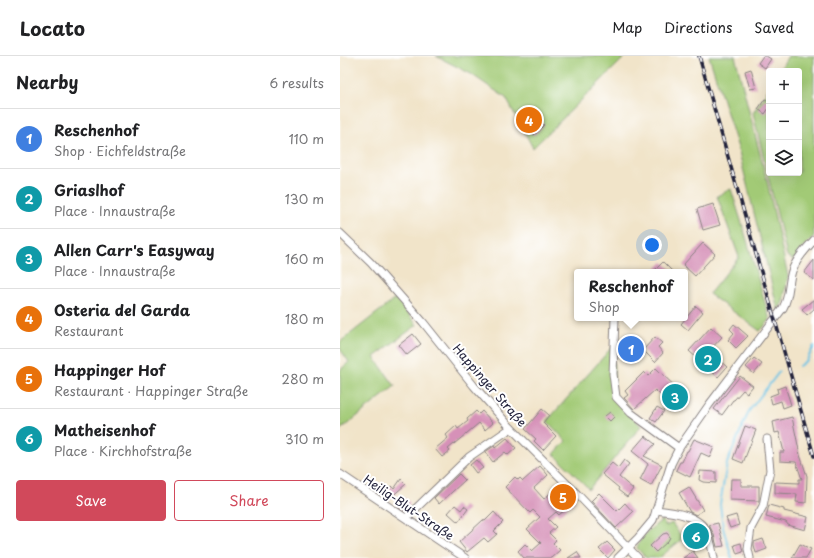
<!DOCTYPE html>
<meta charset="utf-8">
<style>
:root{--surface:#fff;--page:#f6f6f6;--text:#202124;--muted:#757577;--line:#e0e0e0;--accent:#d1495b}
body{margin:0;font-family:"Playpen Sans",sans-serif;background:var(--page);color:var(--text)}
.controls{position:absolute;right:12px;top:12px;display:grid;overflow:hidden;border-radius:4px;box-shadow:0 4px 16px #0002}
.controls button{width:36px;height:36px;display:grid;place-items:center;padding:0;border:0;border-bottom:1px solid var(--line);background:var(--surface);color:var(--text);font:20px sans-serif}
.you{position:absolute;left:312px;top:189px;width:14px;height:14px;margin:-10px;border:3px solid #fff;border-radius:50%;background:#1a73e8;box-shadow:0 0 0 6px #1a73e833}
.badge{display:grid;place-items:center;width:26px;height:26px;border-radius:50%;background:var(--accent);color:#fff;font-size:13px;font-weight:700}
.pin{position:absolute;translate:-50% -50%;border:2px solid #fff;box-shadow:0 1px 4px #0006}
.popup{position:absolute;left:234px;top:213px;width:114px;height:52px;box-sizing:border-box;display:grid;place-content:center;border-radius:4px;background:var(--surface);filter:drop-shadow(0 1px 3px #0005);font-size:13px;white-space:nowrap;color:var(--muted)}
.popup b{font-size:15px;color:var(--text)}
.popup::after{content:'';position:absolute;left:50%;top:100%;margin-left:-8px;border:8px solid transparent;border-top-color:var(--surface)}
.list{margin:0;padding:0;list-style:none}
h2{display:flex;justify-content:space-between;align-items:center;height:52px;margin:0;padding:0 16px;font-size:17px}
h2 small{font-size:13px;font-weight:400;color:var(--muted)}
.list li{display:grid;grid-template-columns:26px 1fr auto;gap:12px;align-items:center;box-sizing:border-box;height:60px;padding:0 16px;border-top:1px solid var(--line)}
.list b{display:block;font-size:15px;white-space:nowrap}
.list p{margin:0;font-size:13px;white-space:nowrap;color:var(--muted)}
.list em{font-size:13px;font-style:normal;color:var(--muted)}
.actions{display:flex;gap:8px;padding:12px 16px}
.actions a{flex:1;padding:9px 0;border:1px solid var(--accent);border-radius:4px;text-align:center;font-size:14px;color:var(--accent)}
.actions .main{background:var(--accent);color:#fff}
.icon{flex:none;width:22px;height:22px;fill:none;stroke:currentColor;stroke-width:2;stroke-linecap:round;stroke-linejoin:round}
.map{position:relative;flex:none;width:474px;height:502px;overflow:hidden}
header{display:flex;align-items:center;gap:24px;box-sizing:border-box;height:56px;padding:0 20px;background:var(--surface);border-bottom:1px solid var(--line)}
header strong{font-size:19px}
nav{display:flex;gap:22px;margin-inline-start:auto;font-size:14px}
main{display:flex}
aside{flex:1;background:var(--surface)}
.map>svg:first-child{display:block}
</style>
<header>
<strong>Locato</strong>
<nav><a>Map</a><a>Directions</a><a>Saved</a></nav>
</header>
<main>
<aside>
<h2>Nearby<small>6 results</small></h2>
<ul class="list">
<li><span class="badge" style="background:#3f7fe0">1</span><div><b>Reschenhof</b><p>Shop · Eichfeldstraße</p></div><em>110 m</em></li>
<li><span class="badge" style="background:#0f9aa8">2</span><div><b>Griaslhof</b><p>Place · Innaustraße</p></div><em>130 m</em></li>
<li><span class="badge" style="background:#0f9aa8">3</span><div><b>Allen Carr's Easyway</b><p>Place · Innaustraße</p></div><em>160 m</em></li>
<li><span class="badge" style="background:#e8710a">4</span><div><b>Osteria del Garda</b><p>Restaurant</p></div><em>180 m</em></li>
<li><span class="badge" style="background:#e8710a">5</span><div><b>Happinger Hof</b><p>Restaurant · Happinger Straße</p></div><em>280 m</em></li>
<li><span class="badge" style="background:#0f9aa8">6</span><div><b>Matheisenhof</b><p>Place · Kirchhofstraße</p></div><em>310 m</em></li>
</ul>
<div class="actions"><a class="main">Save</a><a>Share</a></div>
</aside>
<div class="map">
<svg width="474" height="502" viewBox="0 0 474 502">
<rect width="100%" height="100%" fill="#fff"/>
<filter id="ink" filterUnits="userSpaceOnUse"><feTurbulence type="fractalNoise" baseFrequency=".025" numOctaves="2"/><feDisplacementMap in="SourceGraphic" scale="8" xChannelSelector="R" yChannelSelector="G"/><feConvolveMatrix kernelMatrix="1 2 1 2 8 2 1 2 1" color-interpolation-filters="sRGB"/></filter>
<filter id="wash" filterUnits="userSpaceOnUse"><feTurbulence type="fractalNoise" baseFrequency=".012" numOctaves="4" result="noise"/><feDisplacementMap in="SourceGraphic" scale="16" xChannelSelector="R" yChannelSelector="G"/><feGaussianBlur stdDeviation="0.9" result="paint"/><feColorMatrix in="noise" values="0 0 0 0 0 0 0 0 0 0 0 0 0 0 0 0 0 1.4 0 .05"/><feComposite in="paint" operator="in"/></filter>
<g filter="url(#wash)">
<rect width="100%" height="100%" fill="#f1e4c9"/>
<g fill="#a2ca76" stroke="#627658">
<path d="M96,0H286L193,92L166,42L131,18Z"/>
<path d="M369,0H395L427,125L448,220L443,246L438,254L398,92Z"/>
<path d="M448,0H474V180L453,204L447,200L413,57L429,32V117H459V15H439Z"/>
<path d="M391,133L404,174L430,264L420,275L369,238L399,201L377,140Z"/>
<path d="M56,242L77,269L34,301L55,330L0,374V314L9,306L0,293V286Z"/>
<path d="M273,290L275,342L301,370L249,433L214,398L226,385L207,365Z"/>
<path d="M322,464L326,470L332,467L341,480V484L319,502H306L297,492C300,479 312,472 322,464Z"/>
</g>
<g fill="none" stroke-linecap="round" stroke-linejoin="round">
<g stroke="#67c3e5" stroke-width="2">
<path d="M459,310L467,304L474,290"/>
<path d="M392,502L383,472L380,448L387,407L409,355L439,316"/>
</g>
</g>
<g id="blocks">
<g fill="#d691b8">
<path d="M423,0H426L431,3L425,12L418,7Z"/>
<path d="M411,13L416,32L410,33L405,15Z"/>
<path d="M425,43L429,45V52L425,58L418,53Z"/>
<path d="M191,56L204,69L194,79L181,66Z"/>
<path d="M373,148L380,169L363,174L357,153Z"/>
<path d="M363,187L375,198L355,220L343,209Z"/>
<path d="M474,204V224L464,217Z"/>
<path d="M323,206L333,216H313Z"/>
<path d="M474,243V253L467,259L462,253Z"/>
<path d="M356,250L363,256L348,274L341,268Z"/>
<path d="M394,268L408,280L396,292L388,284L394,277L390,273Z"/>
<path d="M371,271L382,281L369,295L387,311L378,321L349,295Z"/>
<path d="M73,278L81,288L67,299L59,289Z"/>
<path d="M315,281L322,287L318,291L323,297L315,306L303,294Z"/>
<path d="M292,288L297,292L291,298L286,294Z"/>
<path d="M414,302L422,308L414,318L406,311Z"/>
<path d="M316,312L345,340L334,352L315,334L294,353L284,342L288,339L285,335L304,316L308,320Z"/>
<path d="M400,320L413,330L407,337L403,334L394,344H393L382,359L374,353Z"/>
<path d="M445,330L451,349L443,352L441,345L432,348L430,340L438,337L437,333Z"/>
<path d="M317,351L324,355L316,366L310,362Z"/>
<path d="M202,353L209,359L203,367L216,380L203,394L194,385L196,383L185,373Z"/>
<path d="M136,355L139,358L142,355L153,367L145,374L139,367L108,393L110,395L102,401L95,393L108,382L106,379L116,370L118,373L128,365L127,363Z"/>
<path d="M270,356L274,361L270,365L265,360Z"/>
<path d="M452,361L460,399L467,420L466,447L456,446L457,438L435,437V426L459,427V423H462L456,406L440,405V396H444L439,376L435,377L433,366Z"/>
<path d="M405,370L416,374L403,407L393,403Z"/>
<path d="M305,380L315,388L304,400L322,409L311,430L300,424L308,408L292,395Z"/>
<path d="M167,382L176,392L168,399L165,396L153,406L145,396L154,390L155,392Z"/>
<path d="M354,383L374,391L370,401L361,397L350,421L336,414L340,406H342L347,395H348Z"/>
<path d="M136,404L143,412L136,417L130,409Z"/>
<path d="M284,404L289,408L279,421L293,433L287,441L278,434L279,432L262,418L272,407L278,412Z"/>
<path d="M200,410L208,419L194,432L204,443L220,428L235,445L219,459L216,456L208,463L216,471L209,477L216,484L213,487L220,494L211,502H184L178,495L185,488L192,495L201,487L187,473L200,461L193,454L190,457L165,431L175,421L178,424L180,422L183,425Z"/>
<path d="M360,415L376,416V427L363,426L359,424Z"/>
<path d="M119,418L125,424L99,448L94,442Z"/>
<path d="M61,423L66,428L48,444L42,439L51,430L54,433Z"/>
<path d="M391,423H401V430H419V445L390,444Z"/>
<path d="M349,431L363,454L356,459L350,456L339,437Z"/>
<path d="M259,437L277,455L285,447L293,456L276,472L251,445Z"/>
<path d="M64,442L70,447L64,455L57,450Z"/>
<path d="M115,449L121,454L124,450L128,453L118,466L108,457Z"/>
<path d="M429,449L444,453V455L468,461L465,474L448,469L446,466L426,461Z"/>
<path d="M154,456L163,466L154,475L157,478L148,486L144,482L127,496L119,486L143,464L145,465Z"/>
<path d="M396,459L399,469L390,472L386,462Z"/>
<path d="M378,467L384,490L377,491L374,479L369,469Z"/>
<path d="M356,471L364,481L355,489L347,478Z"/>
<path d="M327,477L330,481L328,485L316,496L310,490L323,478Z"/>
<path d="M423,483L427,493L416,497L414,489V486Z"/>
<path d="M267,486L275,494L268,502L259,493Z"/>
<path d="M401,487L403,496L397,498L394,489Z"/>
<path d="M460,488L471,493L466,502H452Z"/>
<path d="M353,495L358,502H343Z"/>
<path d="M237,496L241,502H228Z"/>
</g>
</g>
</g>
<g filter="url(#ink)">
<use href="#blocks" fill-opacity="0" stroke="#8a8382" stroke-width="1"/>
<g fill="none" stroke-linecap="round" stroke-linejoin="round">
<defs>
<g id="minor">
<path d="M0,177L31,207L83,266L134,330L171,372L240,441L298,502"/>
<path d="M275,262L273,318L276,341L291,357L339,392"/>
<path d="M0,418L125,502"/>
<path d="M316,454C334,456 360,459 368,478C371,485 372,494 374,502"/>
<path d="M67,461L129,401L171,372"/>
<path d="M278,502L298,482L313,464L331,408L339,392L369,349L443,252C450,240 448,227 452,215C456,203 466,193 474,184"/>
<path d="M410,502L408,493L411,472L423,450L430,414L427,383"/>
</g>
</defs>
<use href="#minor" stroke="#8a8382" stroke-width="9"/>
<use href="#minor" stroke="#fff" stroke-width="7"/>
<defs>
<path id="rail" d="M359,0L474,400"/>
</defs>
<use href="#rail" stroke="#22223b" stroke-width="3.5"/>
<use href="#rail" stroke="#fff" stroke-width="2" stroke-dasharray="6" stroke-linecap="butt"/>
</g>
</g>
<g text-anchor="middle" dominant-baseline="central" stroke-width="4" stroke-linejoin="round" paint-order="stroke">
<g font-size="12" fill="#22223b" stroke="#fff">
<text transform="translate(150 329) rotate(49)">Happinger Straße</text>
<text transform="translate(69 451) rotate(34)">Heilig-Blut-Straße</text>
</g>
</g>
</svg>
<div class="controls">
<button>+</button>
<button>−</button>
<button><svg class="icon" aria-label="layers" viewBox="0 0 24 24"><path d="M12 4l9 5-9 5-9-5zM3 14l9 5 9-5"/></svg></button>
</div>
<div class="you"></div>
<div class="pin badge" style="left:291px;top:293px;background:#3f7fe0">1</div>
<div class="popup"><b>Reschenhof</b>Shop</div>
<div class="pin badge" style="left:368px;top:303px;background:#0f9aa8">2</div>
<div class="pin badge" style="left:335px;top:341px;background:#0f9aa8">3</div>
<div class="pin badge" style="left:189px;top:64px;background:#e8710a">4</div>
<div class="pin badge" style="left:223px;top:441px;background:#e8710a">5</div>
<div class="pin badge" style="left:356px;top:480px;background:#0f9aa8">6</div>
</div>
</main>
